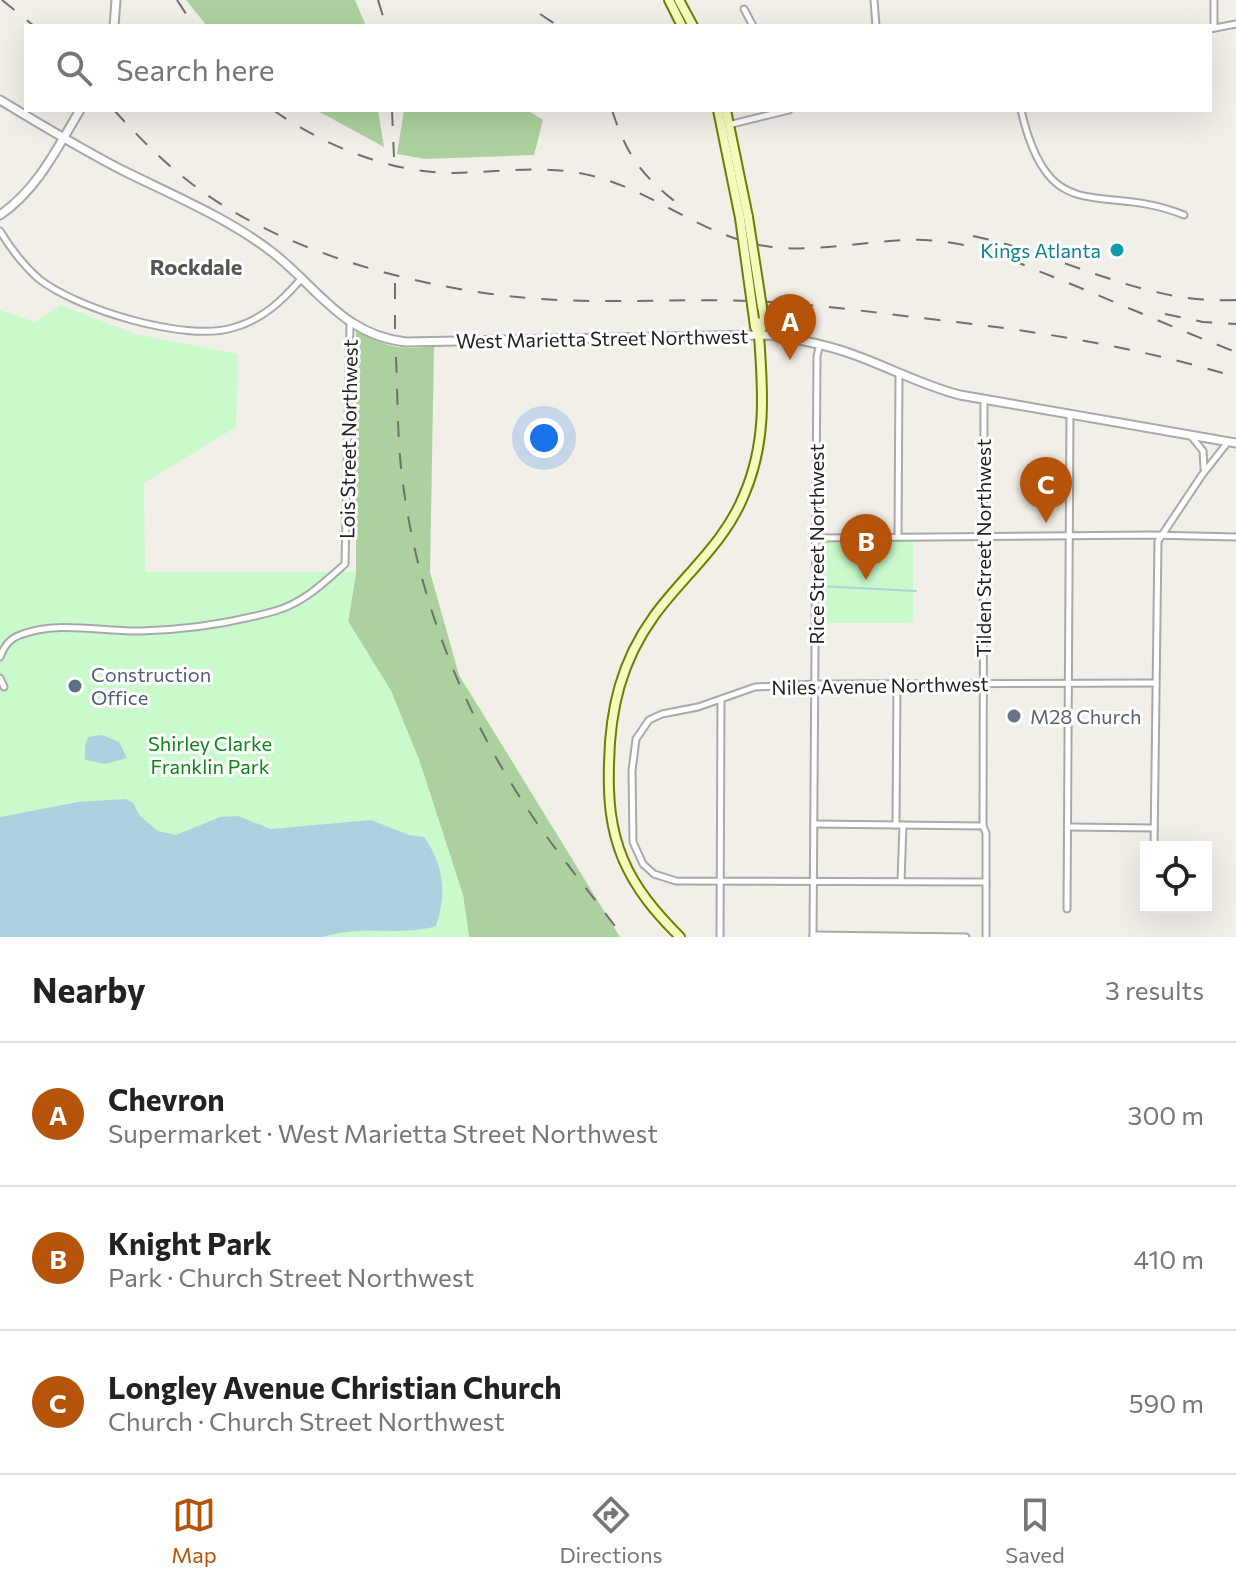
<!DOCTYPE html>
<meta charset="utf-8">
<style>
:root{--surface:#fff;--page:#f2f2f2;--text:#222;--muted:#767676;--line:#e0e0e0;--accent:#b45309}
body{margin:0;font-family:Commissioner,sans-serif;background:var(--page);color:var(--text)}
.controls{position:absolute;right:24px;bottom:24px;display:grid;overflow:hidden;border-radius:0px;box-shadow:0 8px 32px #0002}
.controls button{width:72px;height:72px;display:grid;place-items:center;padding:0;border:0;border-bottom:2px solid var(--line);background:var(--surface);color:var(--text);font:40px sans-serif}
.you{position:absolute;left:544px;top:438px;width:28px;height:28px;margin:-20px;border:6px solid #fff;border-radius:50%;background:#1a73e8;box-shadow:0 0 0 12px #1a73e833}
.badge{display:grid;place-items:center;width:52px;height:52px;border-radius:50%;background:var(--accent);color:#fff;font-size:26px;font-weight:700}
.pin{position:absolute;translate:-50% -66px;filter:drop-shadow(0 2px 4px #0008)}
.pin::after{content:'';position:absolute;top:42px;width:28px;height:24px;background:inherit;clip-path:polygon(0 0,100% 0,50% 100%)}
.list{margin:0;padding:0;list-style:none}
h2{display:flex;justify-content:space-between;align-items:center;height:104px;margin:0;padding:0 32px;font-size:34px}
h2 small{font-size:26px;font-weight:400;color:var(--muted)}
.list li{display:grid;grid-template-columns:52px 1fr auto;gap:24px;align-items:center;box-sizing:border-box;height:144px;padding:0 32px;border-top:2px solid var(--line)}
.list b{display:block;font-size:30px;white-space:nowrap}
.list p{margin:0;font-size:26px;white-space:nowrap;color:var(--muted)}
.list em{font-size:26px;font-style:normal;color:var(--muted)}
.icon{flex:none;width:44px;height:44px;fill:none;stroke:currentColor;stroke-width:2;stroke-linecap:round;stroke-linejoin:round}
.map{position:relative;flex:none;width:1236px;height:937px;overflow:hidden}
.search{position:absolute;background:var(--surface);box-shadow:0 8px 32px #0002;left:24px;right:24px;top:24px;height:88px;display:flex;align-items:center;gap:20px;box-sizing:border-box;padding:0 28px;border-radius:0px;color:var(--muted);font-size:30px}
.sheet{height:536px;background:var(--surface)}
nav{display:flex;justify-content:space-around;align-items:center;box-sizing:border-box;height:112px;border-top:2px solid var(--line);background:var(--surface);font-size:22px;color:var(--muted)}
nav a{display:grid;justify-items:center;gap:4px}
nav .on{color:var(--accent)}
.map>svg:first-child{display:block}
</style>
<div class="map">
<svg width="1236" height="937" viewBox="0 0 1236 937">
<rect width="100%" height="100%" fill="#f2efe9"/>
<g fill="#add19e">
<path d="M186,0H355L366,26H207Z"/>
<path d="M317,110H378L384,147L316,110Z"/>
<path d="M404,110H527L543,120L534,155L425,159L397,154Z"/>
<path d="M356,328C382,347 402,351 434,346L430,572L459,675L620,937H469L463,895L419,760L391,691L348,621L356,572Z"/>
</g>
<g fill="#c8facc">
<path d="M61,305L135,334L238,354L236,427L144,483L145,572H356L348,622L391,691L419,760L463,895L469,937H0V310L35,322Z"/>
<path d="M820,540H913V621L908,623H820Z"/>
</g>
<g fill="#aad3df">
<path d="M102,735L119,742L127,758L105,764L85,760V746L88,737Z"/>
<path d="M126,799L133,803L140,816L158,831L176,835L220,817L238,816L271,829L371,820L409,835L424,837C444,865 447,894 436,926C401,937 360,924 323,937H0V817L78,802Z"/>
</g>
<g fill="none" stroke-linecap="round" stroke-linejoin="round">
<path stroke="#aad3df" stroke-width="2" d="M818,586L916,591"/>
<defs>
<g id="minor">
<path d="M874,0L876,26"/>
<path d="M1214,0V28"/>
<path d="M744,9L753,26"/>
<path d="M1210,29L1236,24"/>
<path d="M1021,110C1049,232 1101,181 1184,215"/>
<path d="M728,125L789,110"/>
<path d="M0,231C11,249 23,265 39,279C77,309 185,342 232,328C262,320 282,301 301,279"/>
<path d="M984,399L983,826L986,833V937"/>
<path d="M1191,436L1203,451L1204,469"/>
<path d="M898,537L899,373"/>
<path d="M816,538L1152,535L1236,537"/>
<path d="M0,657C4,647 9,639 20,635C59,620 101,632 141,631C185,630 232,623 275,611C303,603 324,583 345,564L350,324"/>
<path d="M0,678L4,687"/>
<path d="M814,824L983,826"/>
<path d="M896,825L897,684"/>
<path d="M1068,827L1154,828"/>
<path d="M1154,847L1158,541L1202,475L1228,442"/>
<path d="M901,881L903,825"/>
<path d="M986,882L676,881L654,874L643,864L633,842L632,771L636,739L649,720L662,714L698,707L755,687L815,684L1155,683"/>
<path d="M1067,909L1070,414"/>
<path d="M813,935L966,937"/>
<path d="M720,937L721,699"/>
<path d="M813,937L817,356L820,344"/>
</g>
<g id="tertiary">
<path d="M114,26L116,0"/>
<path d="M0,100C42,125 84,151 128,173C177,197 229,219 272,252C318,288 343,335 406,342L770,335C797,339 823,344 849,353C887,366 921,385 960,395L1236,443"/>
<path d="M0,215C37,190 58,147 80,110"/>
</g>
<g id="secondary">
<path d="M669,0L682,26"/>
<path d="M679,0L693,26"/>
<path d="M718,110L740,218"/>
<path d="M726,110L748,217"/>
<path d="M759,335L762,328V307"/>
<path d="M680,937C657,914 636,890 623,859C610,828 608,797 609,764C610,709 621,662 654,616C683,576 725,543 744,495C767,442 763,391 759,335L755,327L754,319"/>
</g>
</defs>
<use href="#minor" stroke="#a9a9a9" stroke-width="9"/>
<use href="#tertiary" stroke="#a9a9a9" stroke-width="11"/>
<use href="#secondary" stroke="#707d05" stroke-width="12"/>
<use href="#minor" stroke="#fff" stroke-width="5"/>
<use href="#tertiary" stroke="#fff" stroke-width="7"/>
<use href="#secondary" stroke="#f7fabf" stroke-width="8"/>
<g stroke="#707070" stroke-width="2" stroke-dasharray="16 16" stroke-linecap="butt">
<path d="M2,0L34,26"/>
<path d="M177,0L194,26"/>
<path d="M378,0L386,26"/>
<path d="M540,14L558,26"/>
<path d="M114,110C141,140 169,168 203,192C289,254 423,289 528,298C609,305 690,297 770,302C821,305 871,312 921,318C1030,330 1131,345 1236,377"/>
<path d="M273,110C325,146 390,173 454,173C500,172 546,164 593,176C656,192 706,239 772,247C833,254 893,232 953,243C989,249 1023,265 1056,278C1116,302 1176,329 1236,352"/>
<path d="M392,110L394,157"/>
<path d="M612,110C626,154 641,175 677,203"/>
<path d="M973,236C1062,254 1143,305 1236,300"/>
<path d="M395,283V329"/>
<path d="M1165,314L1203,322L1236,324"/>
<path d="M396,357C398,401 397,447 404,491C421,611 470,727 539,826C566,864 596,900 623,937"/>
</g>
<defs>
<g id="secondary-bridge">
<path d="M748,217L762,307"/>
<path d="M740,218L754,319"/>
</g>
</defs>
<use href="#secondary-bridge" stroke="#707d05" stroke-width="12" stroke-linecap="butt"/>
<use href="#secondary-bridge" stroke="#f7fabf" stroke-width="8"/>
</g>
<circle fill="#0f9aa8" stroke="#fff" stroke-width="3" cx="1117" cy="250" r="8"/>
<circle fill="#5c6f8a" stroke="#fff" stroke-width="3" cx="75" cy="686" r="8"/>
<circle fill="#6b7280" stroke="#fff" stroke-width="3" cx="1014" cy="716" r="8"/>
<g text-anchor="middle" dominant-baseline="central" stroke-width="6" stroke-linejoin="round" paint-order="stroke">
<g font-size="20" fill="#0d838f" stroke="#fff" text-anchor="end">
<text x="1101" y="250">Kings Atlanta</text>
</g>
<g font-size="20" fill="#222" stroke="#fff">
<text transform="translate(602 338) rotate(-1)">West Marietta Street Northwest</text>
<text transform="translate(348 439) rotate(-89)">Lois Street Northwest</text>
<text transform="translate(816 544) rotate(-90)">Rice Street Northwest</text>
<text transform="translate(983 548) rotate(-90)">Tilden Street Northwest</text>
<text transform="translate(880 685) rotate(-1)">Niles Avenue Northwest</text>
</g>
<g font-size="20" fill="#4e5e75" stroke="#fff" text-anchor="start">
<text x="91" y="674">Construction<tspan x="91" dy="23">Office</tspan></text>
</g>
<g font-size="20" fill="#5b616d" stroke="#fff" text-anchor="start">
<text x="1030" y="716">M28 Church</text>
</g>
<g font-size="20" fill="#0c8416" stroke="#fff">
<text x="210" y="743">Shirley Clarke<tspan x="210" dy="23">Franklin Park</tspan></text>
</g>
<g font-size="22" font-weight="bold" fill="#555" stroke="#fff">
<text x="196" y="266">Rockdale</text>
</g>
</g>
</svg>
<div class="controls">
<button><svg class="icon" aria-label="locate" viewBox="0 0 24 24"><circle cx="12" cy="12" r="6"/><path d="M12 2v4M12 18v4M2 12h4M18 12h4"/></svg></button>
</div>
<div class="you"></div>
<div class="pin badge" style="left:790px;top:360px">A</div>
<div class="pin badge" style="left:866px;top:580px">B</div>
<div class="pin badge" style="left:1046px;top:523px">C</div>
<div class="search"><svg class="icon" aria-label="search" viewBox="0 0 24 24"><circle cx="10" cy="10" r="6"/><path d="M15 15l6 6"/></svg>Search here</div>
</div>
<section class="sheet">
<h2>Nearby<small>3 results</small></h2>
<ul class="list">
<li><span class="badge">A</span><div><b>Chevron</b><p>Supermarket · West Marietta Street Northwest</p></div><em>300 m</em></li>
<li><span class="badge">B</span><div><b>Knight Park</b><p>Park · Church Street Northwest</p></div><em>410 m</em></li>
<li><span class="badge">C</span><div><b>Longley Avenue Christian Church</b><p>Church · Church Street Northwest</p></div><em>590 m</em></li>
</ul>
</section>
<nav>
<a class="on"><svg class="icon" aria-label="map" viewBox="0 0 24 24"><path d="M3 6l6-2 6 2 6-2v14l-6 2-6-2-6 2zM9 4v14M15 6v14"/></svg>Map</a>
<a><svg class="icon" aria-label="directions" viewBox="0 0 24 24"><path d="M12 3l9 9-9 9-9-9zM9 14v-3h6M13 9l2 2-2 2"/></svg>Directions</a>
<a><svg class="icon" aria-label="saved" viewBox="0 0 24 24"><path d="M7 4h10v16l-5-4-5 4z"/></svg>Saved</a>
</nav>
